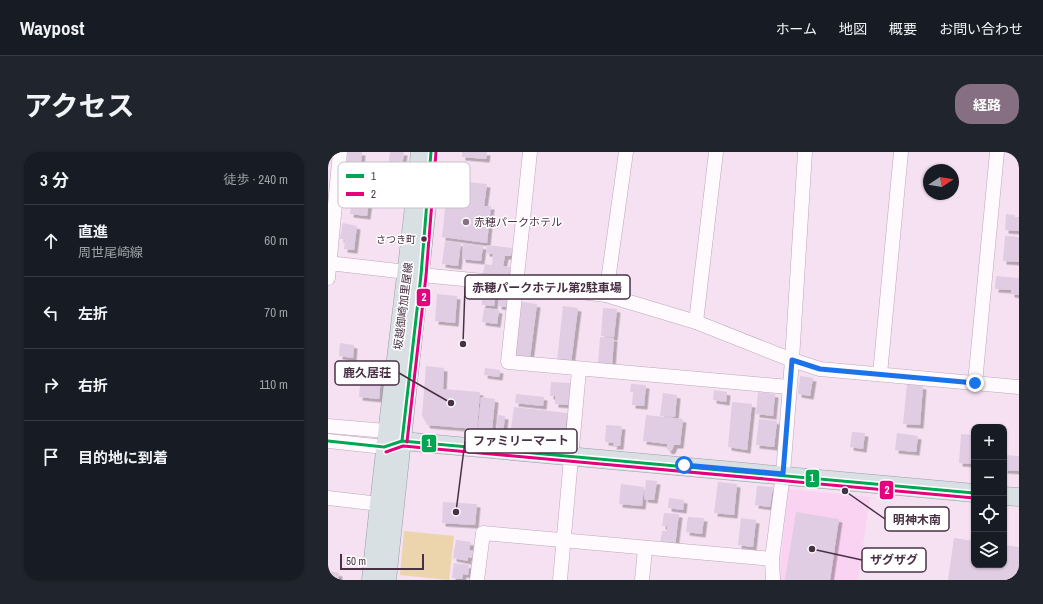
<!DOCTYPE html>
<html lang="ja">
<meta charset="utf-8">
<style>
:root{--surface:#171b24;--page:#20242c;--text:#f1f3f6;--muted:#9ea1a6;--line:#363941;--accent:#866f82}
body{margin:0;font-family:"Archivo Narrow","Noto Sans JP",sans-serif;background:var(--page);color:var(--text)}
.controls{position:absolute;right:12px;bottom:12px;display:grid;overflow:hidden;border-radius:8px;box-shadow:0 1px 3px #0004}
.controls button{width:36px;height:36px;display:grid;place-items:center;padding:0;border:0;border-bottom:1px solid var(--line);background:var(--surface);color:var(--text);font:20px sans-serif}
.compass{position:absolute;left:595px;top:12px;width:36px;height:36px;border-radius:50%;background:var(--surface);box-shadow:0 1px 3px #0004;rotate:78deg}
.scale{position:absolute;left:12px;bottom:10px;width:84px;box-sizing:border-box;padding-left:4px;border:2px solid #493145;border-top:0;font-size:11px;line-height:14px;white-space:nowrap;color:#493145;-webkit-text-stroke:3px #fff;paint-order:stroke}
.stop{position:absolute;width:12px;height:12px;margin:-9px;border:3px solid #1a73e8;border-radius:50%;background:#fff}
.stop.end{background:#1a73e8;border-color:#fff;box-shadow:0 1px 4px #0008}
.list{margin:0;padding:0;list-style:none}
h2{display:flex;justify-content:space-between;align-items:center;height:52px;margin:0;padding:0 16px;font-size:17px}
h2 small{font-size:13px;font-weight:400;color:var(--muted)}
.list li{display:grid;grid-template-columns:26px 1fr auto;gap:12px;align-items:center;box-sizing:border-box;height:72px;padding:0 16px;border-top:1px solid var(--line)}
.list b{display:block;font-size:15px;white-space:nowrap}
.list p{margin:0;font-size:13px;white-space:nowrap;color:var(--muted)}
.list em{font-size:13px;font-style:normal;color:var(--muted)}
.icon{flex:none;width:22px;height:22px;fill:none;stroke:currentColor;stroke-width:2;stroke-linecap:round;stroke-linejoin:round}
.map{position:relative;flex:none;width:691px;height:428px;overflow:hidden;border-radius:16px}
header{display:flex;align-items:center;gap:24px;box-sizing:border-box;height:56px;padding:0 20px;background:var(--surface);border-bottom:1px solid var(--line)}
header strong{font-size:19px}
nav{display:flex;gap:22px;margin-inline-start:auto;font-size:14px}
.intro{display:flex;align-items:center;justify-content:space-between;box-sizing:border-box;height:96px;padding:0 24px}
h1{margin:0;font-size:28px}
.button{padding:10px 18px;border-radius:16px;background:var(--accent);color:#fff;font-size:14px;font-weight:700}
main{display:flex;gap:24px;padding:0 24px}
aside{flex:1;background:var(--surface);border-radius:16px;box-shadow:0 1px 3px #0004}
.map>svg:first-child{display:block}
</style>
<header>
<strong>Waypost</strong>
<nav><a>ホーム</a><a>地図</a><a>概要</a><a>お問い合わせ</a></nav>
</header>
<div class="intro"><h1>アクセス</h1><a class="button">経路</a></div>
<main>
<aside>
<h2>3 分<small>徒歩 · 240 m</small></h2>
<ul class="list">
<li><svg class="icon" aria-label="ahead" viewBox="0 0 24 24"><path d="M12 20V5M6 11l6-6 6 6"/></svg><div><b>直進</b><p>周世尾崎線</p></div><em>60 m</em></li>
<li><svg class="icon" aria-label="left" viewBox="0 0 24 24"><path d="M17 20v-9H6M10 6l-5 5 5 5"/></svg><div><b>左折</b></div><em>70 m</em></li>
<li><svg class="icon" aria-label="right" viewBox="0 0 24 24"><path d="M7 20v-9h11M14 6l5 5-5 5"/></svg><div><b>右折</b></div><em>110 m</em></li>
<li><svg class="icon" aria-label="arrive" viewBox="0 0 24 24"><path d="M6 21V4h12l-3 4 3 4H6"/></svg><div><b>目的地に到着</b></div></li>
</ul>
</aside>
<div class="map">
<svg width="691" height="428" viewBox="0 0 691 428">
<defs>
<filter id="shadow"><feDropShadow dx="3.5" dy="3.5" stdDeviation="0" flood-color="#0004"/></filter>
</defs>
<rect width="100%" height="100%" fill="#f6e1f2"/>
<path fill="#fad3f3" d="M460,337L542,345L530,428H451Z"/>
<path fill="#ecd4ad" d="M76,379L126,384L121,428L72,423Z"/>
<g fill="#e0cce3" filter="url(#shadow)">
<path d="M20,0H34L32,19L18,18Z"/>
<path d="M62,0H76L73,23L59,22Z"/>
<path d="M134,0H159L158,7L134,5Z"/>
<path d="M27,23L44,25L39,64L22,62Z"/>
<path d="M120,28L159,32L156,54H163L159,91L114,85Z"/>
<path d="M678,62L687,63V65H691V79L677,78Z"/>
<path d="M15,71L29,74L26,98L16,97L17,87H12Z"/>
<path d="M677,84L691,85V110L675,109Z"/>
<path d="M117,89L133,91L130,114L114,112Z"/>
<path d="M135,92L155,94L153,109L134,107Z"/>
<path d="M159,93L184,96L183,104H177L175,114L182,115L181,125L155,122L157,112L164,113L165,102L158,101Z"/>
<path d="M668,124L691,126V143L683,142V138L667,137Z"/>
<path d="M154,138L168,140L166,154L154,153Z"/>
<path d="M109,142L129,144L127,171L107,169Z"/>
<path d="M171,146L181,147L180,155L170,154Z"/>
<path d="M194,150L209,152L202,206L187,205Z"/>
<path d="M235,154L250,156L243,211L229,209Z"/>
<path d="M156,156L171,158L169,172L154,170Z"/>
<path d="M275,156L289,157L286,185L273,184Z"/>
<path d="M272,185L286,186L284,214L270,213Z"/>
<path d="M12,191L26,193L25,206L11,204Z"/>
<path d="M10,208L23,210L21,224L8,222Z"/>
<path d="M98,214L116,216L115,237L152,240L149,277L99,273L94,263Z"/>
<path d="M157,216L172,218L171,225L156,223Z"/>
<path d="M33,222L53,224L51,247L31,245Z"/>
<path d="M472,224L485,226L482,244L470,242Z"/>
<path d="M223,230L243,231L241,253L227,252V244H222Z"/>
<path d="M303,232L318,233L316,254L304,253L305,240H302Z"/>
<path d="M579,232L595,234L592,273L575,272Z"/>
<path d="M386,238L399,240L398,250L385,248Z"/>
<path d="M430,240L447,242L445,264L428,262Z"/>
<path d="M335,241L349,243L347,265L332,264Z"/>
<path d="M188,242L216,245L215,254L187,251Z"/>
<path d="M153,245L167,247L164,278L150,276Z"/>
<path d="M404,250L424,252L419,298L400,295Z"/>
<path d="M186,255L239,261L237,283L183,277Z"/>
<path d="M170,263L177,264L175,282H168Z"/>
<path d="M318,263L355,267L352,293H346L344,298L341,299L339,297V292L315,289Z"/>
<path d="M431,267L449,269L446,295L428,293Z"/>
<path d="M278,273L294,274L292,294H285L286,291L277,290Z"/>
<path d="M524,280L537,281L535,297L522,295Z"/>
<path d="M569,281L590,284L588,300L567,298Z"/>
<path d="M633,282L646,283V312L631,311Z"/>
<path d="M676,303L691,304V319L676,318Z"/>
<path d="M318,328L329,329L326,348L316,347Z"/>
<path d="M390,330L409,332L406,363L386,361Z"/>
<path d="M293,332L316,335L314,354L291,352Z"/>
<path d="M429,334L445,335L442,355L427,353Z"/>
<path d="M341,346L356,348L355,358L340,356Z"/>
<path d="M115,350L149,352L147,373L114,371Z"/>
<path d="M468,360L511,367L502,428H457Z"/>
<path d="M336,361L351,362L347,394L332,392L334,379H339V374H334Z"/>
<path d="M360,365L376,366L374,382L358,380Z"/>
<path d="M413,366L428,368L425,395L410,393Z"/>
<path d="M626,386L646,389V413H676V393L691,395V428H620Z"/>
<path d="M128,388L143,390L141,398L146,399L144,406L140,405V409L125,406Z"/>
<path d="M126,411L141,413L140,423L135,422L134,427L124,426Z"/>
<path d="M0,419L11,421L10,428H0Z"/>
</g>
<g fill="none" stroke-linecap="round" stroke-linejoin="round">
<defs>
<g id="minor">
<path d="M202,0L180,210L461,235"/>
<path d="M0,111L79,120"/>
<path d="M93,123L187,132L278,143L368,170L464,208L492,217L691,235"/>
<path d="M0,126L12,0"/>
<path d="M278,143L298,0"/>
<path d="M368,170L388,0"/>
<path d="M552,222L573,0"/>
<path d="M647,231L669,0"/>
<path d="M0,274L58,279"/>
<path d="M0,289L56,295"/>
<path d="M0,346L43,351"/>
<path d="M149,428L155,381L444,407"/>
<path d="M232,428L251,218"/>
<path d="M314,428L317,397"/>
<path d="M445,428L444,407L455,322L464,208L477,0"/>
</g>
<g id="major">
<path d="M56,295L74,289L646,341"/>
<path d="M676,344L691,345"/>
<path d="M43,428C57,285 77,143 92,0"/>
<path d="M59,428L99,55"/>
</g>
</defs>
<use href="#minor" stroke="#bba8b8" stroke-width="15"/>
<use href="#major" stroke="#979eaa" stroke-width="19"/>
<use href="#minor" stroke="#fefafd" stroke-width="14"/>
<use href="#major" stroke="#d9e0e4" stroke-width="18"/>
<defs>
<g id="bus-1">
<path d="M0,289L56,295L74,289L646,341"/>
<path d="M74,289L93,123L103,0"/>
</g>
<g id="bus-2">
<path d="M79,290L98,124L108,0"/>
<path d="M58,300L75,294L646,346"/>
</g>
</defs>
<use href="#bus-1" stroke="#fff" stroke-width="6"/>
<use href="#bus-2" stroke="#fff" stroke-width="6"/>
<use href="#bus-1" stroke="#00a651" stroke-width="3"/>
<use href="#bus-2" stroke="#e5007d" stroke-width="3"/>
</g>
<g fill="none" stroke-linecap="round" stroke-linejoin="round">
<path stroke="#1a73e8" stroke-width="5" d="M356,313L455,322L464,208L492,217L647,231"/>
</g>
<circle fill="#866f82" stroke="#fff" stroke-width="1.5" cx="138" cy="70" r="4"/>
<circle fill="#493145" stroke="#fff" stroke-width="1.5" cx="96" cy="87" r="3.5"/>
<g text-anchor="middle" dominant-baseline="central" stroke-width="3" stroke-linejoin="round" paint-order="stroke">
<g font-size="10" fill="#493145" stroke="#fff" text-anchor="end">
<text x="88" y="87">さつき町</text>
</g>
<g font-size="11" fill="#493145" stroke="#fff" text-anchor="start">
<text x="146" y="70">赤穂パークホテル</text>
</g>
<g font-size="11" fill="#493145" stroke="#fff">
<text transform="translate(75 154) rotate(-83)">坂越御崎加里屋線</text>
</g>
</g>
<rect x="10" y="10" width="132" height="46" rx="6" fill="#fff" stroke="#c8c1c7" stroke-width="1"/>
<rect x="18" y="22" width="18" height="4" fill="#00a651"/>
<rect x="18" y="40" width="18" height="4" fill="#e5007d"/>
<g font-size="11" fill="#493145">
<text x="43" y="28">1</text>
<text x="43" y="46">2</text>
</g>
<path fill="none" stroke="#493145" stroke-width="1.5" d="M135 192L137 135M123 251L71 221M128 360L137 289M517 339L557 367M484 397L534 408"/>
<g fill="#493145" stroke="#fff" stroke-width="1.5">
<circle cx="135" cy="192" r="4"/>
<circle cx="123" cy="251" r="4"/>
<circle cx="128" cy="360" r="4"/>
<circle cx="517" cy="339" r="4"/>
<circle cx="484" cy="397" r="4"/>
</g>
<g fill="#fff" stroke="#493145" stroke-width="1.5">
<rect x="137" y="123" width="165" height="24" rx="4"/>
<rect x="7" y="209" width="64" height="24" rx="4"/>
<rect x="137" y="277" width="112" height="24" rx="4"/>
<rect x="557" y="355" width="64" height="24" rx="4"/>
<rect x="534" y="396" width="64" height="24" rx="4"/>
</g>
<g font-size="12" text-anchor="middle" font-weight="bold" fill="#493145">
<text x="219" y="140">赤穂パークホテル第2駐車場</text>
<text x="39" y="225">鹿久居荘</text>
<text x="193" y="293">ファミリーマート</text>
<text x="589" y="372">明神木南</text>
<text x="566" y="412">ザグザグ</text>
</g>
<g stroke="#fff" stroke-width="1.5">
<rect x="88" y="136" width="15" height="19" rx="4" fill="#e5007d"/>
<rect x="93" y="282" width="16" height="19" rx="4" fill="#00a651"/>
<rect x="477" y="317" width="15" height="19" rx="4" fill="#00a651"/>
<rect x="551" y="328" width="15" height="20" rx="4" fill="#e5007d"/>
</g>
<g font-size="11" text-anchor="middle" font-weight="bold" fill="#fff">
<text x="96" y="149">2</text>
<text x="101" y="295">1</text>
<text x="484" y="330">1</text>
<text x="559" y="342">2</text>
</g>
</svg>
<div class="controls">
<button>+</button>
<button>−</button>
<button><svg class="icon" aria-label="locate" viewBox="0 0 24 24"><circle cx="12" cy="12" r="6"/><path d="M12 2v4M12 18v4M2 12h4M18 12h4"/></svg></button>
<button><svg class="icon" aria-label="layers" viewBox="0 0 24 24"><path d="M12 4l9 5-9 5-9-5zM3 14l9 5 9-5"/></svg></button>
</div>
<svg class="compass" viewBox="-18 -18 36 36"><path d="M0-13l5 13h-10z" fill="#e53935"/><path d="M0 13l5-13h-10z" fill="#9ea1a6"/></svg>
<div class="scale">50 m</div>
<div class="stop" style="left:356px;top:313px"></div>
<div class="stop end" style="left:647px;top:231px"></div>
</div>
</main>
